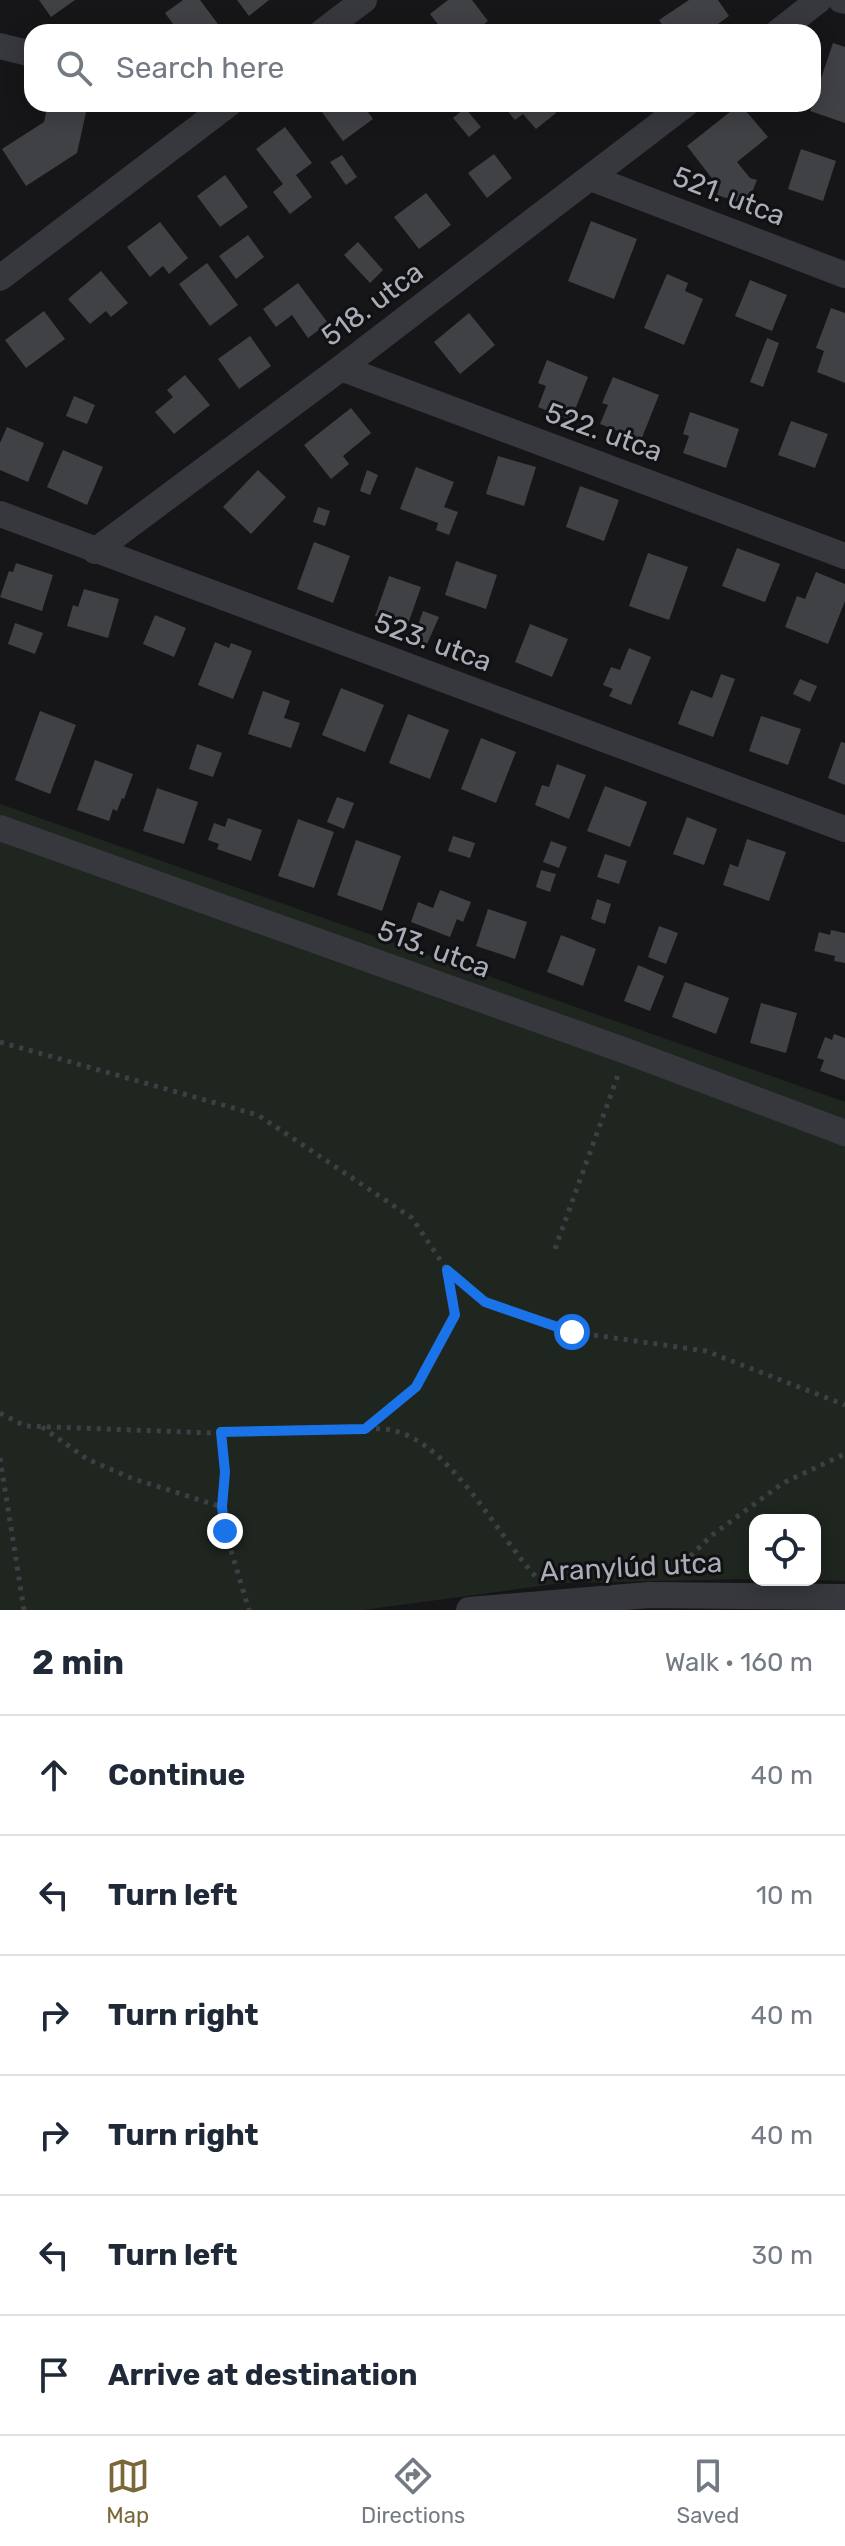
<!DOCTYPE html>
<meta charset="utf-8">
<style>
:root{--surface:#fff;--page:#f6f6f7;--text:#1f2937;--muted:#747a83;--line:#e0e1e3;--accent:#7a6839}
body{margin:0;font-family:Rubik,sans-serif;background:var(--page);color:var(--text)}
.controls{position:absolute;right:24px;bottom:24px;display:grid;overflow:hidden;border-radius:16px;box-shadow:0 4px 20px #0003}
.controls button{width:72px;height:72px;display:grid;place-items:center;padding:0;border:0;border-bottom:2px solid var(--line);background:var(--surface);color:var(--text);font:40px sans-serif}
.stop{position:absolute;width:24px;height:24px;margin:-18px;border:6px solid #1a73e8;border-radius:50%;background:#fff}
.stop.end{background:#1a73e8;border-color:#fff;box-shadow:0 2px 8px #0008}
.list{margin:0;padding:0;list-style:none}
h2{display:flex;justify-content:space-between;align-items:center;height:104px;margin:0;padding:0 32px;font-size:34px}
h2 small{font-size:26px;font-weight:400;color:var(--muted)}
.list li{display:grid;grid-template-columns:52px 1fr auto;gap:24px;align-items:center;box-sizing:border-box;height:120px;padding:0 32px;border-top:2px solid var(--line)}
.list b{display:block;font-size:30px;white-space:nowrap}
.list em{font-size:26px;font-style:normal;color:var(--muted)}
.icon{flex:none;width:44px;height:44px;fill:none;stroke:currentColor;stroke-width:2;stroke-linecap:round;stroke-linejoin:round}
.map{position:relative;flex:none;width:845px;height:1610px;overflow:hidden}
.search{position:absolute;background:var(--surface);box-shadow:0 4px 20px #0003;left:24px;right:24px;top:24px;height:88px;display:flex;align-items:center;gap:20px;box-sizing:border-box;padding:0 28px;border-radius:24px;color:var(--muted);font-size:30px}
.sheet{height:824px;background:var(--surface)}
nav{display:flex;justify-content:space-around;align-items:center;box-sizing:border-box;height:112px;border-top:2px solid var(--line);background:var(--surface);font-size:22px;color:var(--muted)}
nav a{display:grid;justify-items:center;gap:4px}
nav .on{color:var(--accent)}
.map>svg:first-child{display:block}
</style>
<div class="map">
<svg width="845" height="1610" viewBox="0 0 845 1610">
<rect width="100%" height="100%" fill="#161618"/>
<path fill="#1e261f" d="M0,804L845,1102V1581L808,1580H815V1520H755V1579L563,1583L363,1610H0Z"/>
<g fill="#404145">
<path d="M39,0H75L51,17Z"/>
<path d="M183,0H200L224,32H179L165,13Z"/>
<path d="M237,0H269L249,16Z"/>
<path d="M448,0H472L488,21L474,32H444L430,14Z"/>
<path d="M689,0H718L729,16L707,32H667L659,20Z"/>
<path d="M833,43L845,47V123L810,111Z"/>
<path d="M48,104H73L87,108L77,153L26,186L2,149L44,122Z"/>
<path d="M316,104H362L373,119L343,141Z"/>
<path d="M502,104H548L556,113L536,129L523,114L515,120Z"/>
<path d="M740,104L768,137L737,162L750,178L757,180L747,205L717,195L721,182L717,178L714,181L687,146Z"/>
<path d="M465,108L481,127L469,137L453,118Z"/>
<path d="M285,127L312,163L296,175L312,197L290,214L273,192L283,184L256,149Z"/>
<path d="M801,149L836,161L823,201L788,189Z"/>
<path d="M494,154L512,178L487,198L468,173Z"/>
<path d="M342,155L357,177L346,185L330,162Z"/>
<path d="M225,175L248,207L220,227L197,196Z"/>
<path d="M426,193L451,225L419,249L394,217Z"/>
<path d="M591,221L637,239L614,299L568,281Z"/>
<path d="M160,222L188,258L169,274L163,266L150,277L127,247Z"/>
<path d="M248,235L264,257L236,279L219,256Z"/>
<path d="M358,242L383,270L370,283L344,255Z"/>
<path d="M207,263L238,305L210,326L179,284Z"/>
<path d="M101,271L128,303L111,317L106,311L90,324L68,299Z"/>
<path d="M667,274L688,283L685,291L703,299L684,345L644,328Z"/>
<path d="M750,280L787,295L772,331L735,316Z"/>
<path d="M298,283L328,323L308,338L292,315L276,327L263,309Z"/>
<path d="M831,308L845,313V383L817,372L824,351L816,348Z"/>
<path d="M44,311L65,339L26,368L5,340Z"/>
<path d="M469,313L495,345L460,374L434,342Z"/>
<path d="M250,336L271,366L239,389L218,359Z"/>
<path d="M767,338L779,343L763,387L750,382Z"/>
<path d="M547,360L588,377L571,420L538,407L546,386L538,383Z"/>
<path d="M185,375L210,405L174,434L155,412L173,397L167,390Z"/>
<path d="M613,377L659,395L641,440L600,424L608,405L602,403Z"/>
<path d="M74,396L95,405L87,424L66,416Z"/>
<path d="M351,408L371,433L343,456L349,464L331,479L304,445Z"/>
<path d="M690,412L739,429L726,468L683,453L689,436L683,434Z"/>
<path d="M791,421L828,434L815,468L778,455Z"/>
<path d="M7,427L44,443L28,482L0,470V443Z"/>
<path d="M63,450L103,467L87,505L47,487Z"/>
<path d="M498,456L536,467L524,506L486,494Z"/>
<path d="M416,467L454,482L444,507L458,512L449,535L436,530L438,523L400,509Z"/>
<path d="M258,470L286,497L251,534L223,507Z"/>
<path d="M367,470L378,475L370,495L360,491Z"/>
<path d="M580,486L619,500L604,541L566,527Z"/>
<path d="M318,507L330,511L325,526L313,522Z"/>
<path d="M314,542L350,556L333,603L297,589Z"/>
<path d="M737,548L780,564L765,602L722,586Z"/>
<path d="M648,553L688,567L669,620L629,606Z"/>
<path d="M456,561L497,575L486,609L445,595Z"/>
<path d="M16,563L53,575L42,611L0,597L9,571L13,572Z"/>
<path d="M816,572L845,584V601L828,644L785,627L797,596L805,599Z"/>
<path d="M389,576L421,587L407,627L375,616Z"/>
<path d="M84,589L119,599L108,638L67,626L73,605L78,607Z"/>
<path d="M423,611L439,617L427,644L413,639Z"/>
<path d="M155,615L186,628L174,657L143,644Z"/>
<path d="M15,623L43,633L35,654L8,644Z"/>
<path d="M530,624L568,639L552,677L515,662Z"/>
<path d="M215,642L229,648L231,643L252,651L233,699L198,685Z"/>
<path d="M629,648L651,657L631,705L609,696L613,689L603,685L611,667L620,670Z"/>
<path d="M721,674L735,679L713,737L678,724L691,690L712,698Z"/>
<path d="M800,679L817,686L810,702L793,694Z"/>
<path d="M341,688L384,705L365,752L322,735Z"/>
<path d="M263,691L290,701L284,718L300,723L291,748L248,734Z"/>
<path d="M40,711L76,725L50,794L15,780Z"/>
<path d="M408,714L449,730L430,779L389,763Z"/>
<path d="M761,716L801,729L788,765L749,751Z"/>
<path d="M481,738L516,752L496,803L461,789Z"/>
<path d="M841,742L845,743V785L828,778Z"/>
<path d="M197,744L222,753L213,777L189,769Z"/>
<path d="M95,760L133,774L124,799L122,798L117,811L113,809L109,821L77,810Z"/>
<path d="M557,764L586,775L569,819L535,805L542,785L549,787Z"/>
<path d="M605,786L647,802L630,847L587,831Z"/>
<path d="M157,788L198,802L184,844L143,831Z"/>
<path d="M337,797L354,803L344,829L327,822Z"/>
<path d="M687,817L717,829L704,865L673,854Z"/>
<path d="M228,818L262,830L251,861L217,849L219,844L208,840L214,823L225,827Z"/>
<path d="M298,819L334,832L314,888L278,876Z"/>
<path d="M453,836L475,843L470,858L448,851Z"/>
<path d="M747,839L786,852L769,901L723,885L730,864L738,867Z"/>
<path d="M356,840L401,856L382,911L337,895Z"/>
<path d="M551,841L567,847L559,868L543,862Z"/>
<path d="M605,854L627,861L619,884L597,877Z"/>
<path d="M541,870L556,874L550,892L536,887Z"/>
<path d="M440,890L471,902L463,922L457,919L450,937L411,922L418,902L433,908Z"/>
<path d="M597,899L611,904L605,924L591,919Z"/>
<path d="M488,909L527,922L515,959L476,946Z"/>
<path d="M659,926L678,933L666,964L648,957Z"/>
<path d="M831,930L845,933V963L834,961L835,956L814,951L819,932L830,935Z"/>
<path d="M561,935L596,949L583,986L547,972Z"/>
<path d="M638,965L664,976L650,1011L624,1001Z"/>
<path d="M685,982L729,998L716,1034L672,1017Z"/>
<path d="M761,1003L797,1013L786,1053L750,1043Z"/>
<path d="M834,1034L845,1038V1080L820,1071L824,1060L817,1058L825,1037L832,1040Z"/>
</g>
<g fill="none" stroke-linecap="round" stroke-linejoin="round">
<g stroke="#3d3f44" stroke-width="5" stroke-dasharray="4 6" stroke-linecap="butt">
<path d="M0,1042L258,1115L412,1218L447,1270L485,1302L572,1332L706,1351L845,1405"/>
<path d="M555,1249L618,1075"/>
<path d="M0,1413L25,1426L213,1433L365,1429L416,1387L455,1315L447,1271"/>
<path d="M42,1427L87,1459L131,1478L222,1507"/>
<path d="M366,1429C374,1429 383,1428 391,1430C451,1442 498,1537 538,1579"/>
<path d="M221,1432L225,1472L222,1507L225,1531L249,1610"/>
<path d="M0,1458L24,1610"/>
<path d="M676,1570L711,1536L783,1483L845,1454"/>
</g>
<g stroke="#37383d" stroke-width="26">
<path d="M841,0L845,1"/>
<path d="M322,32L364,0"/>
<path d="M778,32L819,0"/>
<path d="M0,46L32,54"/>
<path d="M591,178L845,275"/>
<path d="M0,278L229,104"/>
<path d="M341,368L845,556"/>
<path d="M0,514L845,829"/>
<path d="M95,551L341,368L686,104"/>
<path d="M0,828L626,1051L845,1133"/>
<path d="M469,1610L649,1595L845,1597"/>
</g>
</g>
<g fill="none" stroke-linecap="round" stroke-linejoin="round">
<path stroke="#1a73e8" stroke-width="10" d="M225,1531L222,1507L225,1472L221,1432L365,1429L416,1387L455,1315L447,1270L485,1302L572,1332"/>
</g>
<g text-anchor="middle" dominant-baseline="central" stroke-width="6" stroke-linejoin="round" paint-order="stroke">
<g font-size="28" fill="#a9adb7" stroke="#111113">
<text transform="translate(729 196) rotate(21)">521. utca</text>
<text transform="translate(372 304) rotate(-37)">518. utca</text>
<text transform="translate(604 432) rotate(20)">522. utca</text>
<text transform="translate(433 642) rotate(20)">523. utca</text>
<text transform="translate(434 949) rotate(20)">513. utca</text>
<text transform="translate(631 1567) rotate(-3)">Aranylúd utca</text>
</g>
</g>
</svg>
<div class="controls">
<button><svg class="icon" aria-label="locate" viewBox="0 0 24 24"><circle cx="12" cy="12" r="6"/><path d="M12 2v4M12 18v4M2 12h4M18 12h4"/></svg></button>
</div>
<div class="stop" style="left:572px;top:1332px"></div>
<div class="stop end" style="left:225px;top:1531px"></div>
<div class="search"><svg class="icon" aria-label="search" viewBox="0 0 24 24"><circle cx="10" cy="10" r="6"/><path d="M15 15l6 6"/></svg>Search here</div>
</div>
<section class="sheet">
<h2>2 min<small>Walk · 160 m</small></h2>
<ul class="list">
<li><svg class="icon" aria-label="ahead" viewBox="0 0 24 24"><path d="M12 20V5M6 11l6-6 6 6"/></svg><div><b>Continue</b></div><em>40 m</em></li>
<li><svg class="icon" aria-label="left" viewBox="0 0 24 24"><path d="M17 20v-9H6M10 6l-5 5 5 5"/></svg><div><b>Turn left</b></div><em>10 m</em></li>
<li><svg class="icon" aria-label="right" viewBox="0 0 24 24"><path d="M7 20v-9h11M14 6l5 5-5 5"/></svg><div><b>Turn right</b></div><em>40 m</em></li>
<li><svg class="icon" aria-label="right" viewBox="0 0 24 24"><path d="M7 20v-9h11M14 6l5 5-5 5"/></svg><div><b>Turn right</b></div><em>40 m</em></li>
<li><svg class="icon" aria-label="left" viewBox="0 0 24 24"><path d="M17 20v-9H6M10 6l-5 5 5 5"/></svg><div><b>Turn left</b></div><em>30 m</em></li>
<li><svg class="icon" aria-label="arrive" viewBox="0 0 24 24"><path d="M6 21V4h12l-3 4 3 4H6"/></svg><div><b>Arrive at destination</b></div></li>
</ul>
</section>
<nav>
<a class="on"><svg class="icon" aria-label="map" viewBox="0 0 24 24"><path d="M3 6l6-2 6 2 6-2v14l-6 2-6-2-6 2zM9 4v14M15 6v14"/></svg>Map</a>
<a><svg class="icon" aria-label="directions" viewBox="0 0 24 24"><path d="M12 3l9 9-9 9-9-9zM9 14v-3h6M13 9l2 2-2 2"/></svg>Directions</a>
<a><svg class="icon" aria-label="saved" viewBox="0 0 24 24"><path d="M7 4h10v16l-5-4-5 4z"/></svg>Saved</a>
</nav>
